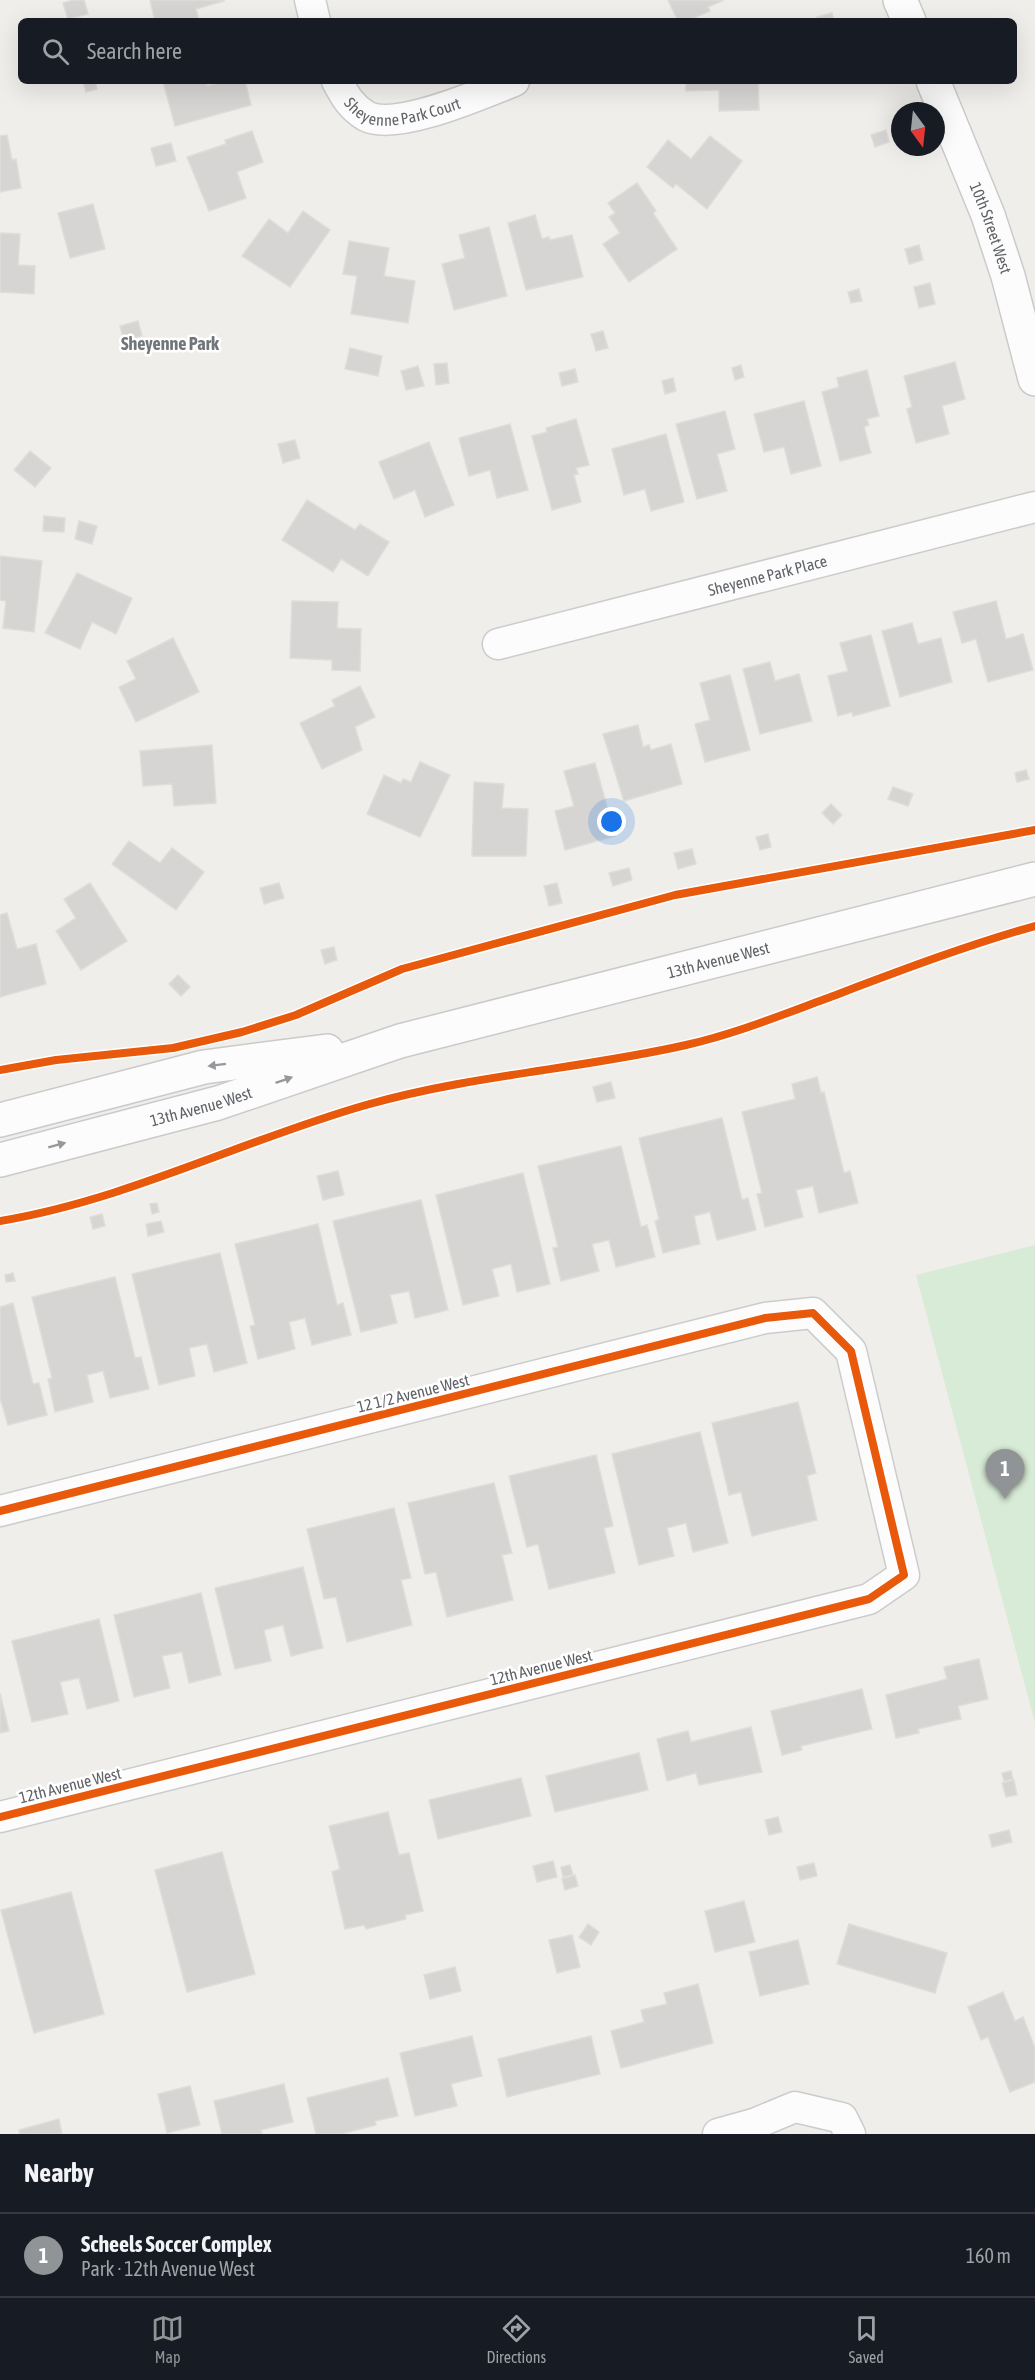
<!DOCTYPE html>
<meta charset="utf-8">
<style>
:root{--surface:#171b24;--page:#20242c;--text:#f1f3f6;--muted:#9ea1a6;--line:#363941;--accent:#919496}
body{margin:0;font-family:"Asap Condensed",sans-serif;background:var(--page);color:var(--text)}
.compass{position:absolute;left:891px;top:102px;width:54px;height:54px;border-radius:50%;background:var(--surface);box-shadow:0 6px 24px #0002;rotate:165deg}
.you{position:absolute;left:612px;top:822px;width:21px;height:21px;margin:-15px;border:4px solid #fff;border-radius:50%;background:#1a73e8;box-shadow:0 0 0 9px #1a73e833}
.badge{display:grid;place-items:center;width:39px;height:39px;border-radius:50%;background:var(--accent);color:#fff;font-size:20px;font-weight:700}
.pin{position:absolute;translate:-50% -50px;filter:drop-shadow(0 2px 3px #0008)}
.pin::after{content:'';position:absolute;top:32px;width:21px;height:18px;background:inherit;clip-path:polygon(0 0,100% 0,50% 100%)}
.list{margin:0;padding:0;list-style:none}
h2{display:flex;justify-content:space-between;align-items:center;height:78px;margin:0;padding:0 24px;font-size:26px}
h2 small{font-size:20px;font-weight:400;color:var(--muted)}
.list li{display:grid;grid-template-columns:39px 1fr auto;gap:18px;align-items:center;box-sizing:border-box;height:84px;padding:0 24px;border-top:2px solid var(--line)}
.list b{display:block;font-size:22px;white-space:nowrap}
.list p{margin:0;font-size:20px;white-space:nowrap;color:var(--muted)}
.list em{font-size:20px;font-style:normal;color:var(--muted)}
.icon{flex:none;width:33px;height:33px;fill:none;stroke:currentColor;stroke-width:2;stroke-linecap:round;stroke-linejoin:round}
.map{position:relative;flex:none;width:1035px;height:2134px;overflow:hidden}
.search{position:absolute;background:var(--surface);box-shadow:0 6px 24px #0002;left:18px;right:18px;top:18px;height:66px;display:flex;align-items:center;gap:15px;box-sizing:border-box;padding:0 21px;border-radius:9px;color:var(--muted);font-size:22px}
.sheet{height:162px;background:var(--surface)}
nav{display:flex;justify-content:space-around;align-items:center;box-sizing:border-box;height:84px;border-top:2px solid var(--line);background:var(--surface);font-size:16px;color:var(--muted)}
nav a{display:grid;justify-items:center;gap:3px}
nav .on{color:var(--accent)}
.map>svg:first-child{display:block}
</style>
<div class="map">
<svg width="1035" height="2134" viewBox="0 0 1035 2134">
<rect width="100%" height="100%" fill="#efeeea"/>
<path fill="#d8ebd6" d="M1035,1245V1723L916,1275Z"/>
<g fill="#d6d5d3" stroke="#deddd9" stroke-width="1.5">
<path d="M73,0H84L88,14L68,19L63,3Z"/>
<path d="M150,0H224V1L196,9L199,21H155Z"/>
<path d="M668,0H724L708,7L710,11L687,21H678Z"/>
<path d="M832,13L834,21H818L817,17Z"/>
<path d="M83,81H95L97,89L86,92Z"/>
<path d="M163,81H206L207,86L226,81H245L251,105L175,126Z"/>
<path d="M686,81H758L759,110L719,111V90L686,91Z"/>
<path d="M886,130L889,142L875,147L871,135Z"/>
<path d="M252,131L263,162L237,172L246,198L209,211L187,157L226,144L225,140Z"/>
<path d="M7,135L12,160L16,159L21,188L0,192V136Z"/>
<path d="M710,136L742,161L707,209L676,184L673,188L647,167L668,140L691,159Z"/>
<path d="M171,143L176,161L156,166L151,148Z"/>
<path d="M637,183L656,211L653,213L677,249L629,282L603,244L620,233L609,217L615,213L608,203Z"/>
<path d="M93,204L105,249L70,258L58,213Z"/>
<path d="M303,211L330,230L290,287L242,256L269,219L288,233Z"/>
<path d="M535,215L542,239L549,237L550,240L572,235L583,277L526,290L508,223Z"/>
<path d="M489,227L507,296L454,310L442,264L465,258L459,235Z"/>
<path d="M0,233L20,234L18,265L35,266L34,294L0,292Z"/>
<path d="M349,241L389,248L384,276L415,281L408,323L351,314L357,276L343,274Z"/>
<path d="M919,245L923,260L909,264L905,249Z"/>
<path d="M930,283L935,304L919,308L914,287Z"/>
<path d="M859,289L862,301L851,303L848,292Z"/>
<path d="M138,321L142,336L124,341L120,326Z"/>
<path d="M603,331L608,348L596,351L591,334Z"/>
<path d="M350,348L382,356L378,376L345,369Z"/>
<path d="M955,362L965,399L942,406L949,434L916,443L907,409L912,407L904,376Z"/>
<path d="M447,363L449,383L436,385L434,364Z"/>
<path d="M741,365L744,377L735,380L732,368Z"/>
<path d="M418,366L424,386L406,390L401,371Z"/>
<path d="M575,369L578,382L562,386L559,373Z"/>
<path d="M867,370L879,416L867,419L869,425L864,427L871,453L840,461L822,392L839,387L837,378Z"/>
<path d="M673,378L676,391L665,394L662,381Z"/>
<path d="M804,401L821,466L791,474L784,447L764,452L754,414Z"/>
<path d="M725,411L735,449L717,454L727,491L697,499L676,424Z"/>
<path d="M576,419L589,465L576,468L578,474L574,475L581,502L552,510L532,436L547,432L546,428Z"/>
<path d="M510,424L528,490L497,498L490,470L469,476L459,438Z"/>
<path d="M666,434L684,502L651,511L645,489L624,495L612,449Z"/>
<path d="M295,440L300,458L283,463L278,444Z"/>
<path d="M429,442L454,505L425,517L415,490L394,499L379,462Z"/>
<path d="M30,451L51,468L35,487L14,470Z"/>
<path d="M307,500L355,530L360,524L389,542L368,576L341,559L333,572L282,540Z"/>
<path d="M44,516L65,518L64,532L43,531Z"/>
<path d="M79,521L97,526L92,544L75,539Z"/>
<path d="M0,556L42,561L34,632L3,628L6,601L0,600Z"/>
<path d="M77,573L132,598L116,634L92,622L80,649L45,633Z"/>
<path d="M292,601L338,602L337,628L361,629L360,671L332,670V660L290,658Z"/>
<path d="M996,601L1006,639L1023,634L1033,670L988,682L976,639L962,643L953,612Z"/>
<path d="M912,623L918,644L941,638L952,682L900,697L882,631Z"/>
<path d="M871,635L890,706L853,716L852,712L838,716L828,676L848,671L840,643Z"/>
<path d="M173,638L199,692L136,722L119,687L136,679L127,661Z"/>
<path d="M770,662L775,681L799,674L812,721L760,734L743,669Z"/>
<path d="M730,675L750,750L705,762L695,724L710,720L700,683Z"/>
<path d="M360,686L375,717L355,727L362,750L322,769L300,723L335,706L332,700Z"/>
<path d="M638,725L643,747L649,745L651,750L671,744L682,784L624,801L603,734Z"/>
<path d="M212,745L216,803L174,806L172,784L143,786L140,751Z"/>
<path d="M420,762L450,775L420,837L367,814L384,775L401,783L403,779L411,782Z"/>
<path d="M595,763L615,836L565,850L555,811L574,806L564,771Z"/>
<path d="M1026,770L1029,779L1017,782L1015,773Z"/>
<path d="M474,782L504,784L502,808L528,809L526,856H472Z"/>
<path d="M893,787L913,794L908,806L888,799Z"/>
<path d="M831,804L842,815L833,824L822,813Z"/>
<path d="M768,834L771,847L760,850L756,837Z"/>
<path d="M129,841L160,863L172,848L204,872L176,910L112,864Z"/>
<path d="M692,849L696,864L678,869L674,853Z"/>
<path d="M629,868L632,880L613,886L609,873Z"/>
<path d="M90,883L127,941L81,970L56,931L76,918L64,899Z"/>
<path d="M279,883L284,898L264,904L260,888Z"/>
<path d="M557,883L562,903L549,906L544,886Z"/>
<path d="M7,913L17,949L36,944L46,984L0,997V915Z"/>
<path d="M334,947L337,960L325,964L321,950Z"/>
<path d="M178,975L190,987L181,996L169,984Z"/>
<path d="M817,1077L821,1093L824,1092L844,1173L850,1171L858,1203L819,1213L813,1186L796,1190L803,1217L765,1227L757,1194L762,1193L742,1112L795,1099L792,1084Z"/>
<path d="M611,1082L615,1098L597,1102L593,1087Z"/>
<path d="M722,1118L742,1200L748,1198L756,1230L717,1240L710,1212L694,1216L700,1244L663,1253L655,1221L659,1219L639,1138Z"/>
<path d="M621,1146L641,1227L647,1225L655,1257L616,1267L609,1240L592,1244L599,1271L561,1281L553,1248L558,1247L538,1166Z"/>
<path d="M338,1171L344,1195L323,1200L317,1176Z"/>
<path d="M523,1173L550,1284L517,1292L511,1264L492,1269L499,1296L463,1305L436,1195Z"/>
<path d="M421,1200L448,1310L415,1318L409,1291L390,1295L397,1323L361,1332L333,1221Z"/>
<path d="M157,1203L159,1212L152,1214L150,1204Z"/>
<path d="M102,1214L105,1226L93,1229L90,1217Z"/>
<path d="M161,1221L164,1232L148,1236L146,1224Z"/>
<path d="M318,1224L337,1305L343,1303L351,1335L312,1345L305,1318L289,1322L295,1349L258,1359L250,1326L255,1325L235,1244Z"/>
<path d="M220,1253L247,1363L214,1372L207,1344L189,1348L195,1376L159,1385L132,1274Z"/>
<path d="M13,1273L15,1281L6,1282L5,1275Z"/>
<path d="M115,1277L135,1358L141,1357L149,1389L110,1398L103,1371L87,1375L93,1402L55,1412L48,1379L52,1378L32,1297Z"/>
<path d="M13,1303L33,1384L39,1383L47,1415L8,1425L0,1398V1307Z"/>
<path d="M798,1402L816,1473L807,1476L817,1520L752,1536L741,1492L729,1495L712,1423Z"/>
<path d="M700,1432L728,1543L693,1552L686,1523L667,1528L674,1556L639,1565L612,1454Z"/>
<path d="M596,1455L613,1526L604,1528L615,1573L549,1589L538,1544L527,1547L509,1476Z"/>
<path d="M494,1483L512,1553L502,1555L513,1600L447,1617L436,1572L425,1574L408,1503Z"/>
<path d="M394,1508L411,1578L401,1580L412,1625L347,1642L336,1597L324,1599L307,1529Z"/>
<path d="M303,1567L323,1648L291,1656L283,1625L264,1630L271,1661L235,1669L215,1588Z"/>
<path d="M201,1593L221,1675L189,1683L182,1652L162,1656L170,1688L134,1697L114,1615Z"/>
<path d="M99,1619L119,1701L87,1709L79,1678L60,1682L68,1714L32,1722L12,1641Z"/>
<path d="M979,1659L988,1699L958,1706L961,1719L918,1729L919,1733L896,1738L886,1695L947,1679L944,1667Z"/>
<path d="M862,1689L872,1729L801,1746L802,1750L782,1755L771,1711Z"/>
<path d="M0,1693L9,1731L0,1733Z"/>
<path d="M751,1727L762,1772L699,1785L696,1773L667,1781L657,1739L688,1731L691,1742Z"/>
<path d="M639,1753L648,1790L555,1812L546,1776Z"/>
<path d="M1011,1771L1013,1779L1004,1781L1002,1773Z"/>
<path d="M521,1778L531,1816L438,1839L429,1800Z"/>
<path d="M1014,1780L1017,1795L1006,1797L1002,1783Z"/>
<path d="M388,1812L399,1855L409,1853L423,1911L405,1915L406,1919L366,1929L364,1925L345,1929L332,1872L340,1869L329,1826Z"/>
<path d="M778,1817L782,1832L769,1835L765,1820Z"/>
<path d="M1009,1830L1012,1842L992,1847L989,1835Z"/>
<path d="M222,1852L255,1974L187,1992L155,1870Z"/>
<path d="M553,1861L557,1877L537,1882L533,1866Z"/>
<path d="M814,1863L817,1876L800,1880L797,1867Z"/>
<path d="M570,1865L573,1875L563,1877L561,1867Z"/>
<path d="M575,1875L578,1886L565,1890L562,1879Z"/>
<path d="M71,1892L104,2014L34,2033L1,1910Z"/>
<path d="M744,1901L755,1942L715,1952L705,1911Z"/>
<path d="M588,1924L599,1932L591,1945L579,1937Z"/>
<path d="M849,1924L947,1953L935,1993L837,1964Z"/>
<path d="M572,1935L580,1967L557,1973L549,1940Z"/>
<path d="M798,1940L809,1984L760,1996L749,1952Z"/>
<path d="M455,1967L461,1991L430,1999L424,1975Z"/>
<path d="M698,1984L713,2043L621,2068L611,2031L644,2022L641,2010L667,2004L664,1993Z"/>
<path d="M1003,1992L1015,2021L1023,2017L1035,2048V2082L1010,2092L988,2037L981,2040L968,2007Z"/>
<path d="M472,2036L482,2076L451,2084L457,2106L415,2116L400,2053Z"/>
<path d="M591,2036L600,2074L507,2097L498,2059Z"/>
<path d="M388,2078L398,2116L375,2121L376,2125L341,2134H316L307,2098Z"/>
<path d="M284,2084L293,2122L261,2130L262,2134H222L214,2101Z"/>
<path d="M190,2086L200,2125L167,2133L158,2094Z"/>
<path d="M59,2119L62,2134H20L19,2130Z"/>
</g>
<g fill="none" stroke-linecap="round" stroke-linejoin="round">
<defs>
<g id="street">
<path d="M310,0L315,21"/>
<path id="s1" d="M337,81C345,96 351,107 366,116C396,132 483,93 514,81"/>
<path id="s2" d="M498,644L1035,507"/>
<path d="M0,1511L765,1318L813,1313L851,1351L904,1575L869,1599L0,1817"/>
<path d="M718,2134L754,2124L795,2107L842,2118L850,2134"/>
</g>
<g id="secondary">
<path d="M900,0L909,21"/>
<path id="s3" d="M933,81L988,215L1008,276L1035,379"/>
<path d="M0,1120L204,1067L327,1051"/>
<path id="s4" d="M0,1160L218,1103L400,1041L1035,879"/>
</g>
</defs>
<use href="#street" stroke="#cbcccc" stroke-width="33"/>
<use href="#secondary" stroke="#cacacb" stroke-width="36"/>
<use href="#street" stroke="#fdfcfc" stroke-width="30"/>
<use href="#secondary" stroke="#fdfcfc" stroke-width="33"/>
<defs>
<g id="cycleway">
<path d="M0,1070L56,1060L173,1048L242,1032L296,1015L402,969L675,895L1035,830"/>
<path d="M0,1221C127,1200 243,1140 366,1105C471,1075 581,1069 686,1045C734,1034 779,1016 825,999C894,973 964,946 1035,926"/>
<path d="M0,1511L765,1318L813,1313L851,1351L904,1575L869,1599L0,1817"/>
</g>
</defs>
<use href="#cycleway" stroke="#fff" stroke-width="11"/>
<use href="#cycleway" stroke="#e8590c" stroke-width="8"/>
</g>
<defs><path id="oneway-solid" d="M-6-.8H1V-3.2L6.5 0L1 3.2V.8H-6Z" transform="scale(1.5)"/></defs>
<g fill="#96999c">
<use href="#oneway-solid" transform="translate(217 1065) rotate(173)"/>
<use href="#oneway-solid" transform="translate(284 1080) rotate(-19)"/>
<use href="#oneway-solid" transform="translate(57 1145) rotate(-15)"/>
</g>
<g text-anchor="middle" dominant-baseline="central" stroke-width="5" stroke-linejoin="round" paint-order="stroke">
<g font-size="16" fill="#5f6368" stroke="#fff">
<text stroke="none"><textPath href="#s1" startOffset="82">Sheyenne Park Court</textPath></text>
<text stroke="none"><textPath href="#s3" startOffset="158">10th Street West</textPath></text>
<text stroke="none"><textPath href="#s2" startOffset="278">Sheyenne Park Place</textPath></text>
<text stroke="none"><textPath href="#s4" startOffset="746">13th Avenue West</textPath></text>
<text stroke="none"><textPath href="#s4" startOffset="208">13th Avenue West</textPath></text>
<text transform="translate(413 1393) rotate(-14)">12 1/2 Avenue West</text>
<text transform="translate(541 1667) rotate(-14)">12th Avenue West</text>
<text transform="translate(70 1785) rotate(-14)">12th Avenue West</text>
</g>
<g font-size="18" font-weight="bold" fill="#70757a" stroke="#fff">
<text x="170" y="343">Sheyenne Park</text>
</g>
</g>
</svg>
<svg class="compass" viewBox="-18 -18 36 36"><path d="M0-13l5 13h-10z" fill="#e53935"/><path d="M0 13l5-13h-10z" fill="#9ea1a6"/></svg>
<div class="you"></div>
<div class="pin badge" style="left:1005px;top:1499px">1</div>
<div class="search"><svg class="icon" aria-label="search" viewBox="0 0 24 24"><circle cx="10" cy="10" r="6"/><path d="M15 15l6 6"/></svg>Search here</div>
</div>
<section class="sheet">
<h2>Nearby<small></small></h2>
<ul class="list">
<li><span class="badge">1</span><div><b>Scheels Soccer Complex</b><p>Park · 12th Avenue West</p></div><em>160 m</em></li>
</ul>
</section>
<nav>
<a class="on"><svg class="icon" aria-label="map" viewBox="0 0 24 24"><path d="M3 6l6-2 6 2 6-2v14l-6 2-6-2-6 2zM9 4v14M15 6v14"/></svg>Map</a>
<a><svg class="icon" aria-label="directions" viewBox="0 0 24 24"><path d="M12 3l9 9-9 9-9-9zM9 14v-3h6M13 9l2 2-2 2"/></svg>Directions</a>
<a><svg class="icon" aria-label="saved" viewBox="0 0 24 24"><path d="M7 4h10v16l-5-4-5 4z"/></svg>Saved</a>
</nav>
